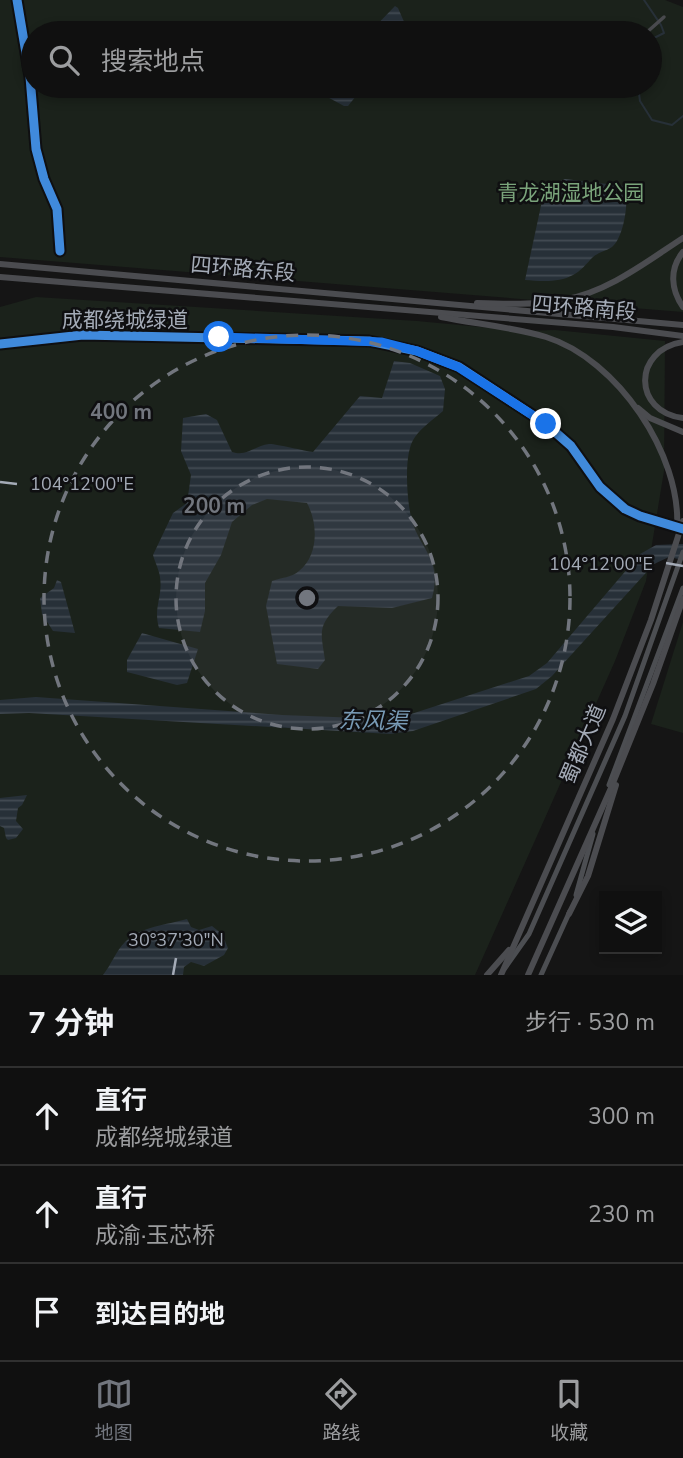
<!DOCTYPE html>
<html lang="zh">
<meta charset="utf-8">
<style>
:root{--surface:#101010;--page:#1e1e1e;--text:#f1f3f6;--muted:#9c9d9f;--line:#303030;--accent:#72767e}
body{margin:0;font-family:"Nunito Sans","Noto Sans SC",sans-serif;background:var(--page);color:var(--text)}
.controls{position:absolute;right:21px;bottom:21px;display:grid;overflow:hidden;border-radius:0px;box-shadow:0 4px 10px #0003}
.controls button{width:63px;height:63px;display:grid;place-items:center;padding:0;border:0;border-bottom:2px solid var(--line);background:var(--surface);color:var(--text);font:35px sans-serif}
.stop{position:absolute;width:21px;height:21px;margin:-16px;border:5px solid #1a73e8;border-radius:50%;background:#fff}
.stop.end{background:#1a73e8;border-color:#fff;box-shadow:0 2px 7px #0008}
.list{margin:0;padding:0;list-style:none}
h2{display:flex;justify-content:space-between;align-items:center;height:91px;margin:0;padding:0 28px;font-size:30px}
h2 small{font-size:23px;font-weight:400;color:var(--muted)}
.list li{display:grid;grid-template-columns:46px 1fr auto;gap:21px;align-items:center;box-sizing:border-box;height:98px;padding:0 28px;border-top:2px solid var(--line)}
.list b{display:block;font-size:26px;white-space:nowrap}
.list p{margin:0;font-size:23px;white-space:nowrap;color:var(--muted)}
.list em{font-size:23px;font-style:normal;color:var(--muted)}
.icon{flex:none;width:38px;height:38px;fill:none;stroke:currentColor;stroke-width:2;stroke-linecap:round;stroke-linejoin:round}
.map{position:relative;flex:none;width:683px;height:975px;overflow:hidden}
.search{position:absolute;background:var(--surface);box-shadow:0 4px 10px #0003;left:21px;right:21px;top:21px;height:77px;display:flex;align-items:center;gap:18px;box-sizing:border-box;padding:0 24px;border-radius:38px;color:var(--muted);font-size:26px}
.sheet{height:385px;background:var(--surface)}
nav{display:flex;justify-content:space-around;align-items:center;box-sizing:border-box;height:98px;border-top:2px solid var(--line);background:var(--surface);font-size:19px;color:var(--muted)}
nav a{display:grid;justify-items:center;gap:4px}
nav .on{color:var(--accent)}
.map>svg:first-child{display:block}
</style>
<div class="map">
<svg width="683" height="975" viewBox="0 0 683 975">
<defs>
<pattern id="water-rules" width="6" height="5" patternUnits="userSpaceOnUse" patternTransform="scale(1.75)"><rect width="6" height="5" fill="#273038"/><path d="M0 2.5h6" fill="none" stroke="#434b53"/></pattern>
</defs>
<rect width="100%" height="100%" fill="#151515"/>
<g fill="#1b221b" fill-rule="evenodd">
<path d="M0,0H665L683,7V312L0,257ZM33,33H650V86H33Z"/>
<path d="M36,297L417,321L523,331L555,330L665,341L664,471L646,581L615,661L475,975H0V307Z"/>
<path d="M683,622V733L651,724Z"/>
</g>
<g fill="url(#water-rules)">
<path d="M395,6L398,8L409,33H369Z"/>
<path d="M322,86H364L348,106H344L320,93Z"/>
<path d="M565,179L624,186C630,198 624,238 612,247C606,251 599,252 593,257C587,263 580,272 573,275C559,283 540,281 525,280L542,201L558,182Z"/>
<path d="M394,361L410,363L440,376L445,389L443,411C434,419 422,427 415,437C403,452 407,499 411,517C419,550 443,558 432,598L392,608L338,606C317,626 321,633 325,660L318,669L277,664L266,606L272,581C280,578 293,577 299,571C319,555 318,523 307,503L267,499L252,505L232,522L221,555L205,583V611L200,632L159,628C153,607 163,597 160,577C159,570 155,562 153,555L173,513L187,503L191,475L181,451L183,418L206,414L217,420L232,452C247,457 254,446 269,444C273,443 305,451 313,452L360,396L382,398Z"/>
<path d="M683,544V560L669,557L654,564L552,676L536,689L413,731L390,734L29,713L0,714V700L36,697L282,715L385,719L408,715L529,676L547,663L640,554L656,545Z"/>
<path d="M57,580L61,582L75,633L53,631L42,614L40,598L54,588Z"/>
<path d="M142,633L198,649L187,683L177,685L127,672V660Z"/>
<path d="M27,795L22,805L18,808L16,821L23,829L16,838L8,840L6,838L4,828L0,826V798Z"/>
<path d="M187,919L191,927L199,930L212,926L222,934L228,948L224,955L204,966L191,962L184,967L183,975H103C111,965 116,951 125,942C142,926 166,925 187,919Z"/>
</g>
<g fill="none" stroke-linecap="round" stroke-linejoin="round">
<g stroke="#273038" stroke-width="2">
<path d="M644,0L661,25L664,33L650,40"/>
<path d="M638,86L640,101L652,120L672,125L683,116"/>
</g>
<g stroke="#494a4e" stroke-width="3.5">
<path d="M17,0L30,77L36,149L44,179L57,209L60,251"/>
<path d="M646,33L664,17"/>
</g>
<g stroke="#4c4e52" stroke-width="5">
<path d="M609,785L683,588"/>
<path d="M576,895L593,834"/>
<path d="M505,968L529,934L625,716L683,552"/>
<path d="M541,975L570,911"/>
</g>
<g stroke="#4b4c50" stroke-width="6">
<path d="M683,252C669,269 671,290 683,307"/>
<path d="M0,264L683,325"/>
<path d="M0,277L613,327L683,336"/>
<path d="M477,303C506,304 535,305 563,300C608,292 646,262 683,238"/>
<path d="M441,317C476,324 513,327 546,337C617,359 682,455 677,529"/>
<path d="M683,342C632,350 633,412 683,418"/>
<path d="M638,408L650,418L683,432"/>
<path d="M569,914L588,876L616,785"/>
<path d="M487,975L509,950"/>
<path d="M501,975L613,719L651,620L683,521"/>
<path d="M528,975L611,788L653,684L683,599"/>
</g>
<defs>
<g id="cycleway">
<path d="M17,0L30,77L36,149L44,179L57,209L60,251"/>
<path d="M0,344L83,335L369,341L417,351L459,367L546,424L571,446L600,487L625,509L640,516L683,529"/>
</g>
</defs>
<use href="#cycleway" stroke="#0f0f11" stroke-width="13"/>
<use href="#cycleway" stroke="#408adc" stroke-width="9"/>
</g>
<g fill="none" stroke-linecap="round" stroke-linejoin="round">
<path stroke="#1a73e8" stroke-width="9" d="M219,337L382,342L417,351L458,367L546,424"/>
</g>
<path fill="none" stroke="#a4abb7" stroke-width="2.5" d="M0,482L17,484M666,563L683,566M173,975L176,958"/>
<circle cx="307" cy="598" r="131" fill="#72767e" fill-opacity=".12"/>
<g fill="none" stroke="#72767e" stroke-width="3.5" stroke-dasharray="12 9">
<circle cx="307" cy="598" r="131"/>
<circle cx="307" cy="598" r="263"/>
</g>
<g text-anchor="middle" dominant-baseline="central" stroke-width="5" stroke-linejoin="round" paint-order="stroke">
<g font-size="21" fill="#7aa47b" stroke="#0f0f11">
<text x="571" y="193">青龙湖湿地公园</text>
</g>
<g font-size="21" fill="#a4abb7" stroke="#0f0f11">
<text transform="translate(243 269) rotate(5)">四环路东段</text>
<text transform="translate(584 308) rotate(5)">四环路南段</text>
<text x="125" y="320">成都绕城绿道</text>
<text transform="translate(583 744) rotate(-67)">蜀都大道</text>
</g>
<g font-size="23" font-style="italic" fill="#789ab5" stroke="#0f0f11">
<text transform="translate(373 721) rotate(1)">东风渠</text>
</g>
</g>
<g font-size="18" text-anchor="middle" fill="#a4abb7" stroke="#0f0f11" stroke-width="5" stroke-linejoin="round" paint-order="stroke">
<text x="82" y="490">104°12'00"E</text>
<text x="601" y="570">104°12'00"E</text>
<text x="176" y="946">30°37'30"N</text>
</g>
<circle cx="307" cy="598" r="10" fill="#72767e" stroke="#0f0f11" stroke-width="3.5"/>
<g font-size="21" text-anchor="middle" font-weight="bold" fill="#72767e" stroke="#0f0f11" stroke-width="5" stroke-linejoin="round" paint-order="stroke">
<text x="121" y="419">400 m</text>
<text x="214" y="513">200 m</text>
</g>
</svg>
<div class="controls">
<button><svg class="icon" aria-label="layers" viewBox="0 0 24 24"><path d="M12 4l9 5-9 5-9-5zM3 14l9 5 9-5"/></svg></button>
</div>
<div class="stop" style="left:219px;top:337px"></div>
<div class="stop end" style="left:546px;top:424px"></div>
<div class="search"><svg class="icon" aria-label="search" viewBox="0 0 24 24"><circle cx="10" cy="10" r="6"/><path d="M15 15l6 6"/></svg>搜索地点</div>
</div>
<section class="sheet">
<h2>7 分钟<small>步行 · 530 m</small></h2>
<ul class="list">
<li><svg class="icon" aria-label="ahead" viewBox="0 0 24 24"><path d="M12 20V5M6 11l6-6 6 6"/></svg><div><b>直行</b><p>成都绕城绿道</p></div><em>300 m</em></li>
<li><svg class="icon" aria-label="ahead" viewBox="0 0 24 24"><path d="M12 20V5M6 11l6-6 6 6"/></svg><div><b>直行</b><p>成渝·玉芯桥</p></div><em>230 m</em></li>
<li><svg class="icon" aria-label="arrive" viewBox="0 0 24 24"><path d="M6 21V4h12l-3 4 3 4H6"/></svg><div><b>到达目的地</b></div></li>
</ul>
</section>
<nav>
<a class="on"><svg class="icon" aria-label="map" viewBox="0 0 24 24"><path d="M3 6l6-2 6 2 6-2v14l-6 2-6-2-6 2zM9 4v14M15 6v14"/></svg>地图</a>
<a><svg class="icon" aria-label="directions" viewBox="0 0 24 24"><path d="M12 3l9 9-9 9-9-9zM9 14v-3h6M13 9l2 2-2 2"/></svg>路线</a>
<a><svg class="icon" aria-label="saved" viewBox="0 0 24 24"><path d="M7 4h10v16l-5-4-5 4z"/></svg>收藏</a>
</nav>
